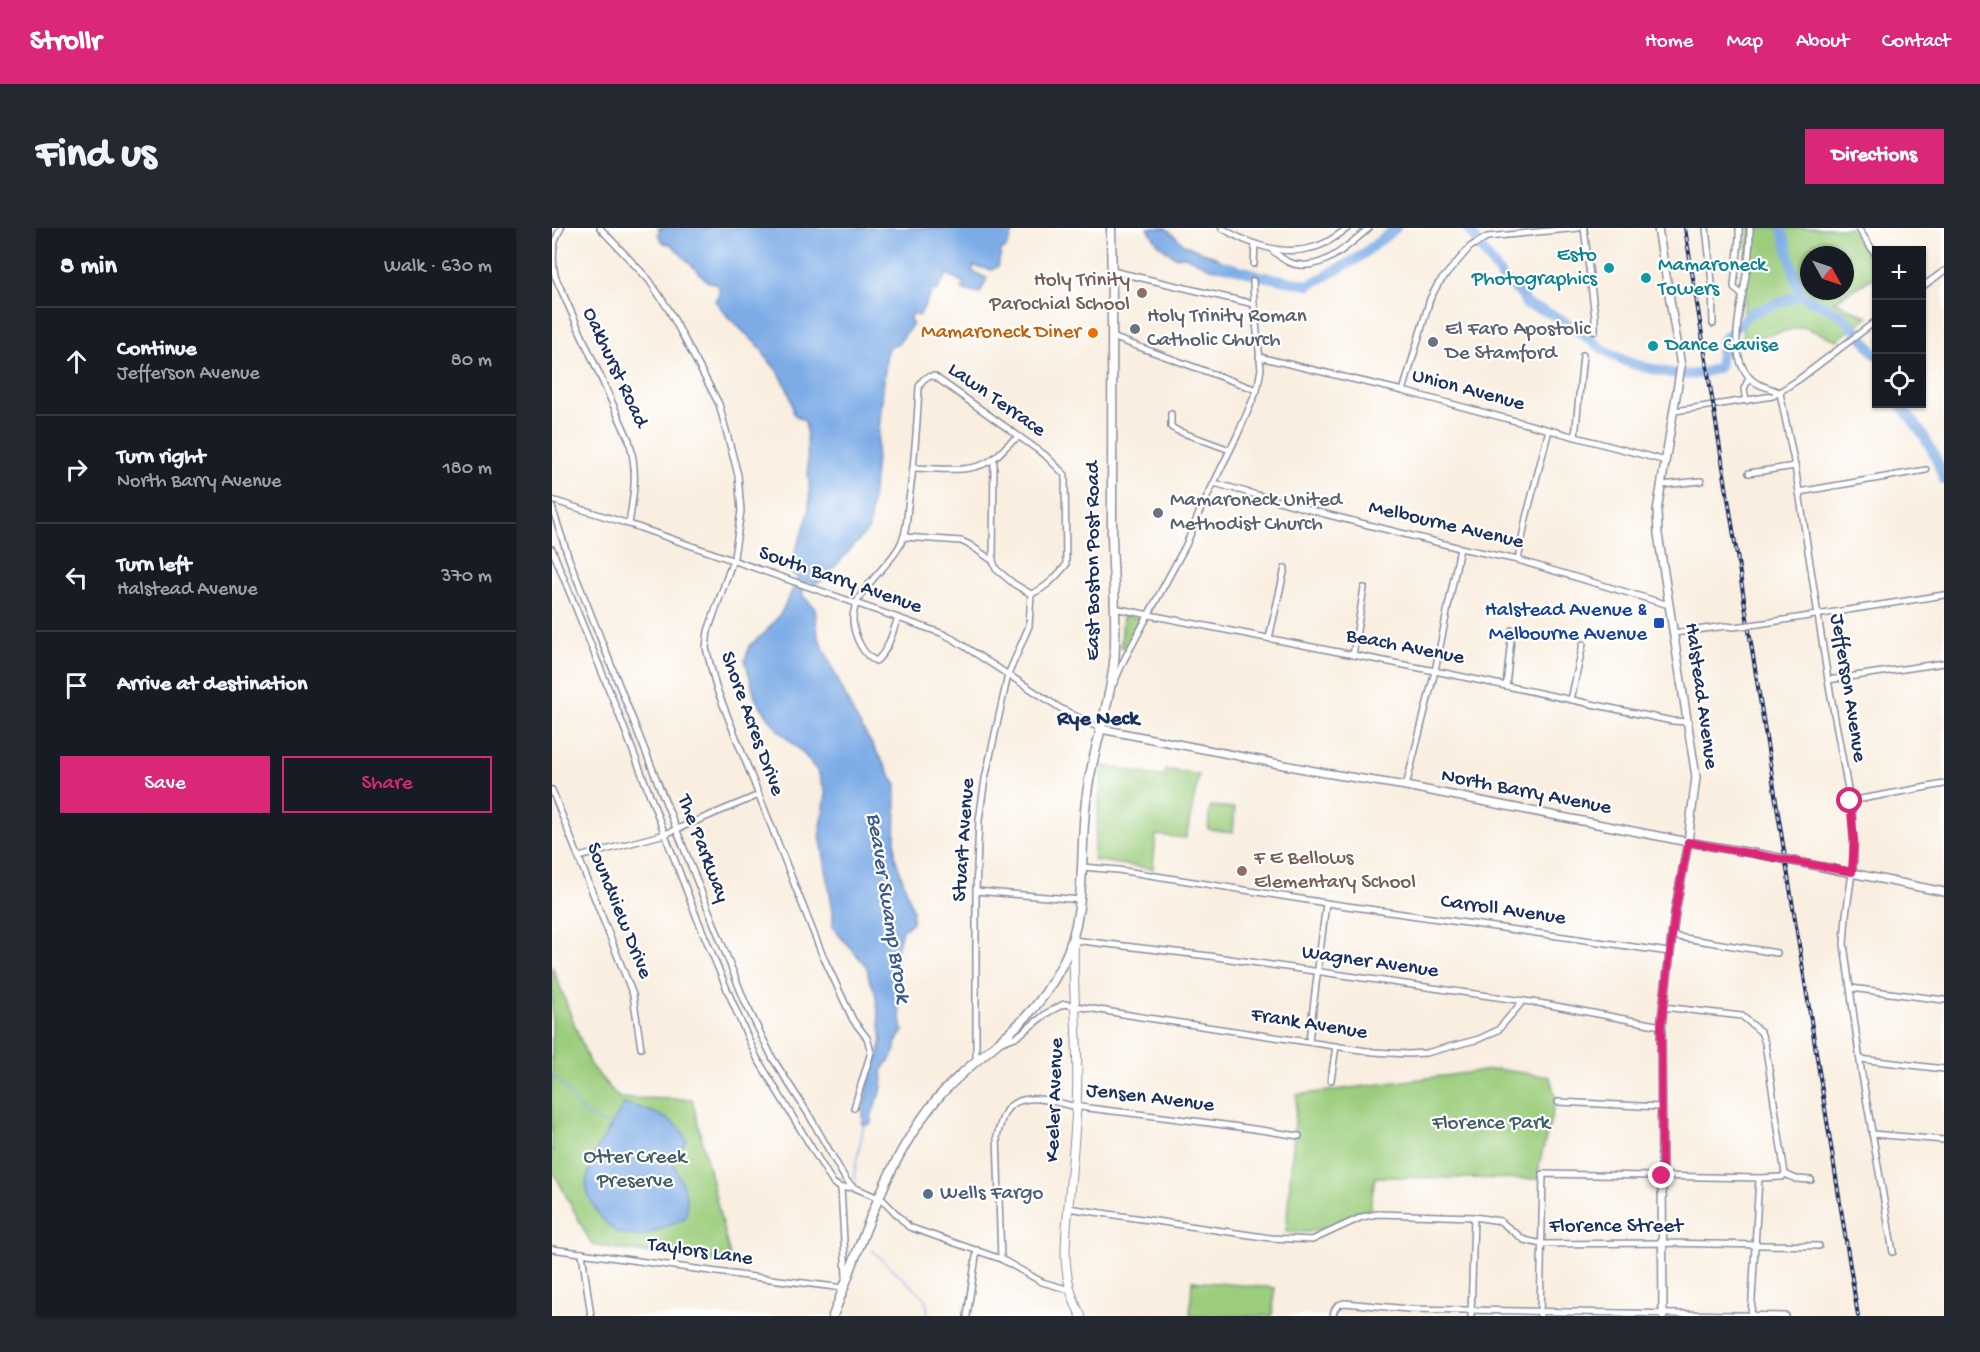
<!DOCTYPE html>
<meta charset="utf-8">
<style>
:root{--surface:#171b24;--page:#242831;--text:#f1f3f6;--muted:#9ea1a6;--line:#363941;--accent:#db2777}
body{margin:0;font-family:"Gochi Hand",sans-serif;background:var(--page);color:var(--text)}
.controls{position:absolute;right:18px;top:18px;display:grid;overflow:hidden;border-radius:0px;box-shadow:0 2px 4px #0004}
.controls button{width:54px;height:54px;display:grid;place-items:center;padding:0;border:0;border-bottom:2px solid var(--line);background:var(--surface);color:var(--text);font:30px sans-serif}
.compass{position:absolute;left:1248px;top:18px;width:54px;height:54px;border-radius:50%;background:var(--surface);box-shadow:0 2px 4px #0004;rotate:130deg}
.stop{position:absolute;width:18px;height:18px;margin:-14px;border:4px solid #db2777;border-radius:50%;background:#fff}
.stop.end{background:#db2777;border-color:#fff;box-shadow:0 2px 6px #0008}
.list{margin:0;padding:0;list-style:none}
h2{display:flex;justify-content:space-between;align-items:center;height:78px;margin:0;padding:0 24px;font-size:26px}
h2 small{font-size:20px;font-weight:400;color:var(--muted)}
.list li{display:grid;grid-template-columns:39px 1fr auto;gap:18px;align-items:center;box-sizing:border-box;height:108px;padding:0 24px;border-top:2px solid var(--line)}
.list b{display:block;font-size:22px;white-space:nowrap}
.list p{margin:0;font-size:20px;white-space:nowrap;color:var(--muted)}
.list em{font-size:20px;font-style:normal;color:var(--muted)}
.actions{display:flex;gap:12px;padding:18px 24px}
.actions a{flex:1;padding:14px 0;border:2px solid var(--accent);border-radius:0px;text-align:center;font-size:21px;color:var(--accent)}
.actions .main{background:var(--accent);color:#fff}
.icon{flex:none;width:33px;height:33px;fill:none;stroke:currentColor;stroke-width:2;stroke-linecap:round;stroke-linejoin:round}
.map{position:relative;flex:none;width:1392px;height:1088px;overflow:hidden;border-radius:0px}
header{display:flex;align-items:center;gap:36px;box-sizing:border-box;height:84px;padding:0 30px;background:var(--accent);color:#fff}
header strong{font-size:28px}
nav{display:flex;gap:33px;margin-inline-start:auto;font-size:21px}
.intro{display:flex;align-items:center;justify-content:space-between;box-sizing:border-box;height:144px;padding:0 36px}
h1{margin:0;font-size:42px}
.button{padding:15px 27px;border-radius:0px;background:var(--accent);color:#fff;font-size:21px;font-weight:700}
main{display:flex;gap:36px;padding:0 36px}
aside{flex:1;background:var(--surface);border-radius:0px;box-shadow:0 2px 4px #0004}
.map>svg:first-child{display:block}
</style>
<header>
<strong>Strollr</strong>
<nav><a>Home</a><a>Map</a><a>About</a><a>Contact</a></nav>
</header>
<div class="intro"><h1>Find us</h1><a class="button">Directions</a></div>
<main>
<aside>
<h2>8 min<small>Walk · 630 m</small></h2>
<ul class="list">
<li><svg class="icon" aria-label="ahead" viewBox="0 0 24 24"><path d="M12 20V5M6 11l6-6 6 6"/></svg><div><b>Continue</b><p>Jefferson Avenue</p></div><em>80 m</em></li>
<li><svg class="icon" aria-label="right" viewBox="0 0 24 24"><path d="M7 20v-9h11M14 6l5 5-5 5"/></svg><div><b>Turn right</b><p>North Barry Avenue</p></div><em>180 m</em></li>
<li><svg class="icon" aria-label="left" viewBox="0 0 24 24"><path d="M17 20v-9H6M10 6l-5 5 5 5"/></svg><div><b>Turn left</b><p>Halstead Avenue</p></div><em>370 m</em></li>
<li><svg class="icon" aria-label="arrive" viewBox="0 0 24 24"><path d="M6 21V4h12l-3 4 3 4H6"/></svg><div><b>Arrive at destination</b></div></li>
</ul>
<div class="actions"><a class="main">Save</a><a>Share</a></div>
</aside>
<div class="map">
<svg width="1392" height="1088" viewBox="0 0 1392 1088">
<rect width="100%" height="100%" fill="#fff"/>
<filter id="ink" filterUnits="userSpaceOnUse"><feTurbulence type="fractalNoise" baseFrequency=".0167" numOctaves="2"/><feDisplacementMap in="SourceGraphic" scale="12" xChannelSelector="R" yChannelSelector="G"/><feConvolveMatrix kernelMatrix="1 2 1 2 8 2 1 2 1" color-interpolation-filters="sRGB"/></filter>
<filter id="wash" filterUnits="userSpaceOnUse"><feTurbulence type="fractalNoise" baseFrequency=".008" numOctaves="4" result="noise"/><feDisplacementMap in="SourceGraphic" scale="24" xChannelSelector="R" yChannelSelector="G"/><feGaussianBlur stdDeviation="1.35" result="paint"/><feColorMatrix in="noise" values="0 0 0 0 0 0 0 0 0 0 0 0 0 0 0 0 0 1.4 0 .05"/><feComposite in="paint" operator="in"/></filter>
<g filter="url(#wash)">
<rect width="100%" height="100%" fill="#f9eedf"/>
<g fill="#9ccd7d" stroke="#5c7e6e" stroke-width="1.5" fill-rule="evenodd">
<path d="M1197,0H1298L1324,41V48L1282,73L1316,89L1285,112L1251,99L1190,113ZM1257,27H1293V63H1257Z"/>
<path d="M571,387L589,391L574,422L569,418Z"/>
<path d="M551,538L612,549L614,541L647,547L634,610L604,607L601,641L541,632Z"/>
<path d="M658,578L683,580L681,605L656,601Z"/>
<path d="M0,738L38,837L67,870L140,871L180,1037L40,1017L0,941Z"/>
<path d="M945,841L998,849L1004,871L987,937V951L823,949L818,981C784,992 772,1008 734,1004L745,867Z"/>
<path d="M640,1053L723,1060L720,1088H638Z"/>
</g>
<g fill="#7cabe6" stroke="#4c6da2" stroke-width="1.5">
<path d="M106,0H463L454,20L449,23L446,38L440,42L422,38L420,43L435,50L428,65L410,62L412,55L395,46L385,63L381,62L367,88L361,85L357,91L361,96L345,117L338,118L335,122L317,301L270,353L263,356L254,353L250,367L263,380L266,408L302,487L344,556L343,629L361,682L360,694L355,700H351L344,724L343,758L351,803L343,816L344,822L330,843C334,869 319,874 319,896L311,898V885L317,848L324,837L330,812L323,763L317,751L315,739L281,700V683L268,606L274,566L266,544L250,524L226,502L204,472L193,432L198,417L213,405L229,385L246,350L236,343C242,325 250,308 255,290C259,274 258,260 256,244C255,226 256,210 253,193L245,189L241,185C241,171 232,151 223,140C218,134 212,129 210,121L177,90L163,73L168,63C165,56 163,54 156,54L120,17L112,15L106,7L108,3Z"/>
<path d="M596,0H614L633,17L663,29L678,37L680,43L658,40L633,28L623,29L606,16Z"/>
<path d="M72,876C87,878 117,889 128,900C131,904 133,909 135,913L120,932C128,952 140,969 133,990L90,1009L65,1005L47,988L36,967L34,955L39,931Z"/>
</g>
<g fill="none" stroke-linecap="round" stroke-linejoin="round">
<g stroke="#7cabe6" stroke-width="1.5">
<path d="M0,847L9,855L31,885L58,898"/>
<path d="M304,952L302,946L312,897"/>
<path d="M320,1022L373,1070L377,1088"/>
</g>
<g stroke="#7cabe6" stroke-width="10">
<path d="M915,0L952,52L970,67L974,77C1016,87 1031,112 1067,130C1082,138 1127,149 1144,146C1152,145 1159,142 1167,139L1171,112L1199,85L1248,67L1288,86L1301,98L1324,127"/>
<path d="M1230,0L1248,67"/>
<path d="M666,36L709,48L757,57L806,30L844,0"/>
<path d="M1348,176C1369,204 1381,217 1392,252"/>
</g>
</g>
</g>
<g filter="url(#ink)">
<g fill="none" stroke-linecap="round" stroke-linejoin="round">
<defs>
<g id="minor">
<path d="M9,0C0,14 0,32 3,48L77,212C86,245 82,263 77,296"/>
<path d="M48,0L97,52L117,82L167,176L186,247L189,283L182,329L156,403L154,420L164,459L270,726L301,792L315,810L319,824L302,880"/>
<path d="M670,0C695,16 730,28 759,20C773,17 785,8 796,0"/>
<path d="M1032,0L1043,89V103"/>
<path d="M1154,0L1160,54L1161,96"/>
<path d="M1187,0C1188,19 1183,40 1182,60L1190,67"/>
<path d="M1198,0C1198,15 1197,32 1194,47C1190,76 1173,126 1199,151C1206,159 1219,159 1228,165"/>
<path d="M1306,0L1324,27"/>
<path d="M720,22C725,26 730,31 736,34C767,47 796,18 817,0"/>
<path d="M702,36L703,16"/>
<path d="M560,43L702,76"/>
<path d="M1370,59L1392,43"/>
<path d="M560,109L705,162"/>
<path d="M707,129L851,163L1114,233"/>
<path d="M851,163L878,71L886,56L918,19L935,9L1027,0"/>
<path d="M1228,165L1243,238L1276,452L1300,583L1302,631L1294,687L1292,716L1309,841L1341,1024"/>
<path d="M1194,173L1192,161L1197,150"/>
<path d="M1123,183L1221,168L1246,152L1324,93"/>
<path d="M619,186V199L626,203L678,222"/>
<path d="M1023,209L1031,127"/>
<path d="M362,240C387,240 421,247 442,230C452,223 456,213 468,209"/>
<path d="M1197,245L1243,238"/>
<path d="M662,255L773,286L908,320L966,332L1117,377"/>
<path d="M1110,257L1149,253"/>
<path d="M1247,264L1374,242"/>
<path d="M0,272L77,296L389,405L401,411L508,480L549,501"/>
<path d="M0,279L17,331L193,774L221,831L257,887L294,952L301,959L331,972L357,999L449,1031L490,1054L518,1062"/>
<path d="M352,309L409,313L418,317L441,333L444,341L462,356L479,366"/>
<path d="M0,321L66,484L145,690L185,785L205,830L281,955L289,960L301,959"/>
<path d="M966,332L974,290L997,202"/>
<path d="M441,333L442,230"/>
<path d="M562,380L883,443L1120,493L1137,494"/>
<path d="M346,390C340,405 337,422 324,433C311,428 301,406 301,391C301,360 343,336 351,310C355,300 355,288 356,278C362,239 365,199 367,159C370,151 374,148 382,148L493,227L513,247L514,337C503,350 494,360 479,366"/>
<path d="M1206,396L1392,367"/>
<path d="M1122,405L1174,398L1181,399"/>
<path d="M717,410L733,340"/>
<path d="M801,427L812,360"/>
<path d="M1276,452L1392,435"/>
<path d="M562,455L572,432L634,317L647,285L685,208L705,162L709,141L702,76L701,53"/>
<path d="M954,458L960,402"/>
<path d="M1019,472L1031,416"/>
<path d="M854,558L883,443L908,320"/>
<path d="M0,562L81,767L89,820"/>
<path d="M1298,573L1392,556"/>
<path d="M27,629L113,606L207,567"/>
<path d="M530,639L566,642L774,675L1117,724"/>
<path d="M424,663L529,672"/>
<path d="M1120,708L1225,725"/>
<path d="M521,712L657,728L993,776L1109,798"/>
<path d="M1299,760L1392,772"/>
<path d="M1111,779L1190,788L1209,804L1213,815L1233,946"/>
<path d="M757,813L774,675"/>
<path d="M450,814L466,808L495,785L512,776L589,789L822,824L856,826L874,825L927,811L946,802L971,773"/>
<path d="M424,831V663L427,592L433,551L456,447L477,398L479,366"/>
<path d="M1308,831L1392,841"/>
<path d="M779,852L784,818"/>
<path d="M1006,874L1109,879"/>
<path d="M1320,906L1392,912"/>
<path d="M289,960L294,1048"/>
<path d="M516,980L718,1010L760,1012L810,989L825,986L922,989L948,993L972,1012L990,1016L1110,1015L1267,1018"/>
<path d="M0,1021L194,1048L292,1060"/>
<path d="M30,1025L39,1088"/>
<path d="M449,1031L445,908C449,895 451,879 465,874C484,865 509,877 528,879C601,888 674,896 747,908"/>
<path d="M415,1088L425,1022"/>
<path d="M781,1088C782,1080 785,1076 793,1075L856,1081L1234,1088"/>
<path d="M919,1088L922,989"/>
<path d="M988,1088L991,946L1207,950L1230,949L1233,946L1244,951L1259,952"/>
<path d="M1199,1088L1207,950"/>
</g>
<g id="tertiary">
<path d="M1106,0L1129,138L1105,283L1106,306L1144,549L1136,614L1123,684L1109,798L1111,1088"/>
<path d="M549,501L773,545L854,558L1136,614L1218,628"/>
<path d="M1241,633L1392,664"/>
</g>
<path id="secondary" d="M522,711C520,763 527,814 525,866C524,901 520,937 517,972C513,1014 508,1049 529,1088"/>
<path id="primary" d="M281,1088C310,1014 333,934 384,872C410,841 443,820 471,792C487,776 501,755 511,735C536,684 527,627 534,573C539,526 557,482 562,435C566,390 560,345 560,300C560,200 561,100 559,0"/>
</defs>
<use href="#minor" stroke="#8a8e9e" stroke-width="8"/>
<use href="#tertiary" stroke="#8a8e9e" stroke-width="10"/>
<use href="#secondary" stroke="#8a8e9e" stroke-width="10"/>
<use href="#primary" stroke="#8a8e9e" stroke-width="11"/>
<use href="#minor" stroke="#fff" stroke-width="5"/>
<use href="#tertiary" stroke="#fff" stroke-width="7"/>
<use href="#secondary" stroke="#fff" stroke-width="8"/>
<use href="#primary" stroke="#fff" stroke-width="8"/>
<defs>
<path id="rail" d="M1133,0L1306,1088"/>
</defs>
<use href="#rail" stroke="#1b2f5e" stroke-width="4"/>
<use href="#rail" stroke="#fff" stroke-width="1.5" stroke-dasharray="4.5" stroke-linecap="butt"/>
<defs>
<path id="minor-bridge" d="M1181,399L1206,396"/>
<path id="tertiary-bridge" d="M1218,628L1241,633"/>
</defs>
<use href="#minor-bridge" stroke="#8a8e9e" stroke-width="8" stroke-linecap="butt"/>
<use href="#tertiary-bridge" stroke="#8a8e9e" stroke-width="10" stroke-linecap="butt"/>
<use href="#minor-bridge" stroke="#fff" stroke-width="5"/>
<use href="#tertiary-bridge" stroke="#fff" stroke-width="7"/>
</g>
</g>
<g fill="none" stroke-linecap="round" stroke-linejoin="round" filter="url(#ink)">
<path stroke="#db2777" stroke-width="8" d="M1110,948L1109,798L1123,684L1136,614L1300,644L1302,613L1298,573"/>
</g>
<g fill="#0f9aa8" stroke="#fff" stroke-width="2">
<circle cx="1057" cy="40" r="6"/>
<circle cx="1094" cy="50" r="6"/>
<circle cx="1101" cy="118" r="6"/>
</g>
<g fill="#8d6e63" stroke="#fff" stroke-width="2">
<circle cx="590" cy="65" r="6"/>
<circle cx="690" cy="643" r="6"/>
</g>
<g fill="#6b7280" stroke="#fff" stroke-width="2">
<circle cx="583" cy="101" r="6"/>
<circle cx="881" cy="114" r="6"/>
<circle cx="606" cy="285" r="6"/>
</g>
<circle fill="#e8710a" stroke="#fff" stroke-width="2" cx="541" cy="105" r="6"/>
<rect fill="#1a4fb4" stroke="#fff" stroke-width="2" x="1101" y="389" width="12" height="12" rx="3"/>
<circle fill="#5c6f8a" stroke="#fff" stroke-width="2" cx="376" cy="966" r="6"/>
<g text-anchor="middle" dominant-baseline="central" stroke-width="4.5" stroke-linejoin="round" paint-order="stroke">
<g font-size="21" fill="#0d838f" stroke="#fff" text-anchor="start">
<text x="1045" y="28" text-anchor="end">Esto<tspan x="1045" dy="24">Photographics</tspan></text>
<text x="1106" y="38">Mamaroneck<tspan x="1106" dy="24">Towers</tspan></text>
<text x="1113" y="118">Dance Cavise</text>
</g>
<g font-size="21" fill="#785e54" stroke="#fff" text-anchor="end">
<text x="578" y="53">Holy Trinity<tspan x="578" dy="24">Parochial School</tspan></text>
<text x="702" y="631" text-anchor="start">F E Bellows<tspan x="702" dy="24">Elementary School</tspan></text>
</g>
<g font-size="21" fill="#5b616d" stroke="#fff" text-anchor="start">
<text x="595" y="89">Holy Trinity Roman<tspan x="595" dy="24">Catholic Church</tspan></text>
<text x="893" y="102">El Faro Apostolic<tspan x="893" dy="24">De Stamford</tspan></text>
<text x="618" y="273">Mamaroneck United<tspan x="618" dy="24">Methodist Church</tspan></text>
</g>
<g font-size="21" fill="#c56008" stroke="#fff" text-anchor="end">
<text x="529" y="105">Mamaroneck Diner</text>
</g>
<g font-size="21" fill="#1b2f5e" stroke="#fff">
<text transform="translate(62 140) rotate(65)">Oakhurst Road</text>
<text transform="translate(916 163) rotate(15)">Union Avenue</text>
<text transform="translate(444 173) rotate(35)">Lawn Terrace</text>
<text transform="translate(894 298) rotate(13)">Melbourne Avenue</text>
<text transform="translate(542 333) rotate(-90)">East Boston Post Road</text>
<text transform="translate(288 353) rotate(19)">South Barry Avenue</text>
<text transform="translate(853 420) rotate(11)">Beach Avenue</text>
<text transform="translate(1295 460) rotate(81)">Jefferson Avenue</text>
<text transform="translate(1148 468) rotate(82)">Halstead Avenue</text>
<text transform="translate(199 496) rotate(70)">Shore Acres Drive</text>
<text transform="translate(974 565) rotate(11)">North Barry Avenue</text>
<text transform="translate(413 612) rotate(-86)">Stuart Avenue</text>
<text transform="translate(150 621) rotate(69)">The Parkway</text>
<text transform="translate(66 683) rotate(68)">Soundview Drive</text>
<text transform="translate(951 683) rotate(8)">Carroll Avenue</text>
<text transform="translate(818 735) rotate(8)">Wagner Avenue</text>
<text transform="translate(757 797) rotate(9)">Frank Avenue</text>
<text transform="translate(598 871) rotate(7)">Jensen Avenue</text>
<text transform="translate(504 872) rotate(-88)">Keeler Avenue</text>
<text x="1064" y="999">Florence Street</text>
<text transform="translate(148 1025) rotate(8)">Taylors Lane</text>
</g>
<g font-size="21" fill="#164399" stroke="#fff" text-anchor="end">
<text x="1095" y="383">Halstead Avenue &amp;<tspan x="1095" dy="24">Melbourne Avenue</tspan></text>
</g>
<g font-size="21" fill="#425e67" stroke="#fff">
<text x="939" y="896">Florence Park</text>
<text x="83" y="930">Otter Creek<tspan x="83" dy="24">Preserve</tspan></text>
</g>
<g font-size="21" fill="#4e5e75" stroke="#fff" text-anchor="start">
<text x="388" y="966">Wells Fargo</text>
</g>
<g font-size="22" font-weight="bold" fill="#1b2f5e" stroke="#fff">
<text x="546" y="492">Rye Neck</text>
</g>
<g font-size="22" font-style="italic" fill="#3d5a8e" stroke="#fff">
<text transform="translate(335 680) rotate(81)">Beaver Swamp Brook</text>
</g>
</g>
</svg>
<div class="controls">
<button>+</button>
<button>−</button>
<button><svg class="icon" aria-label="locate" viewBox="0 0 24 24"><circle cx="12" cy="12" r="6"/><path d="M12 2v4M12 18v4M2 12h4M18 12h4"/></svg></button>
</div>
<svg class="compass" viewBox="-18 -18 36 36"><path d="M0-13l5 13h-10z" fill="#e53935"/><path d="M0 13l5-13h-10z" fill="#9ea1a6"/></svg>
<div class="stop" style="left:1298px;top:573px"></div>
<div class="stop end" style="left:1110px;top:948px"></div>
</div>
</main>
